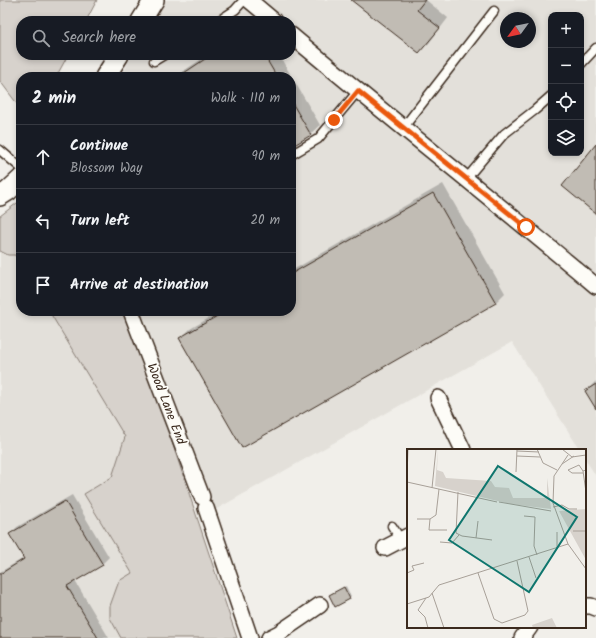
<!DOCTYPE html>
<meta charset="utf-8">
<style>
:root{--surface:#171b24;--page:#20242c;--text:#f1f3f6;--muted:#9ea1a6;--line:#363941}
body{margin:0;font-family:Kalam,sans-serif;background:var(--page);color:var(--text)}
.controls{position:absolute;right:12px;top:12px;display:grid;overflow:hidden;border-radius:8px;box-shadow:0 2px 6px #0003}
.controls button{width:36px;height:36px;display:grid;place-items:center;padding:0;border:0;border-bottom:1px solid var(--line);background:var(--surface);color:var(--text);font:20px sans-serif}
.compass{position:absolute;left:500px;top:12px;width:36px;height:36px;border-radius:50%;background:var(--surface);box-shadow:0 2px 6px #0003;rotate:237deg}
.stop{position:absolute;width:12px;height:12px;margin:-9px;border:3px solid #ea580c;border-radius:50%;background:#fff}
.stop.end{background:#ea580c;border-color:#fff;box-shadow:0 1px 4px #0008}
.list{margin:0;padding:0;list-style:none}
h2{display:flex;justify-content:space-between;align-items:center;height:52px;margin:0;padding:0 16px;font-size:17px}
h2 small{font-size:13px;font-weight:400;color:var(--muted)}
.list li{display:grid;grid-template-columns:26px 1fr auto;gap:12px;align-items:center;box-sizing:border-box;height:64px;padding:0 16px;border-top:1px solid var(--line)}
.list b{display:block;font-size:15px;white-space:nowrap}
.list p{margin:0;font-size:13px;white-space:nowrap;color:var(--muted)}
.list em{font-size:13px;font-style:normal;color:var(--muted)}
.icon{flex:none;width:22px;height:22px;fill:none;stroke:currentColor;stroke-width:2;stroke-linecap:round;stroke-linejoin:round}
.map{position:relative;flex:none;width:596px;height:638px;overflow:hidden}
.search{position:absolute;background:var(--surface);box-shadow:0 2px 6px #0003;left:16px;top:16px;width:280px;height:44px;display:flex;align-items:center;gap:10px;box-sizing:border-box;padding:0 14px;border-radius:16px;color:var(--muted);font-size:15px}
.panel{position:absolute;background:var(--surface);box-shadow:0 2px 6px #0003;left:16px;top:72px;width:280px;height:244px;border-radius:16px}
.map>svg:first-child{display:block}
</style>
<div class="map">
<svg width="596" height="638" viewBox="0 0 596 638">
<rect width="100%" height="100%" fill="#f1efea"/>
<filter id="ink" filterUnits="userSpaceOnUse"><feTurbulence type="fractalNoise" baseFrequency=".025" numOctaves="2"/><feDisplacementMap in="SourceGraphic" scale="8" xChannelSelector="R" yChannelSelector="G"/><feConvolveMatrix kernelMatrix="1 2 1 2 8 2 1 2 1" color-interpolation-filters="sRGB"/></filter>
<g filter="url(#ink)">
<g fill="#e3e0da" fill-rule="evenodd">
<path d="M160,0H596V476L585,459V450H580L512,342L215,510L135,311H291V77H121L132,55H291V21H149ZM551,15H581V153H551ZM506,18H530V42H506Z"/>
<path d="M0,236L21,258V311H53L127,435L219,638H0Z"/>
</g>
<g fill="#d7d2cc" stroke="#897e75">
<path d="M0,0H97L86,21H21V55H68L56,77H21V109L0,81Z"/>
<path d="M21,200V265L15,255H8L0,251V216Z"/>
<path d="M49,311H123L167,427L237,638H121L110,618V606L119,581L132,573L84,494L112,477L125,437Z"/>
</g>
<g fill="#0003">
<path d="M353,0H426L448,18L429,43L419,52Z"/>
<path d="M208,55H279L320,125L310,134L291,146V77H174Z"/>
<path d="M443,184L505,293L496,302L243,447L181,338L190,329L221,311H291V271Z"/>
<path d="M596,381V407L586,391Z"/>
<path d="M72,495L109,557L102,564L75,581L109,638H0V572L24,558L10,534L17,527Z"/>
<path d="M346,586L351,596L349,598L330,595L332,593Z"/>
</g>
<g fill="#c1bcb4" stroke="#3b2a1e">
<path d="M351,0H425L417,10L440,28L419,53Z"/>
<path d="M211,55H264L277,77H178Z"/>
<path d="M291,101L311,135L291,147Z"/>
<path d="M596,144V214L562,186Z"/>
<path d="M433,193L496,303L242,448L179,338L226,311H291V274Z"/>
<path d="M596,384V409L585,391Z"/>
<path d="M65,501L103,565L67,586L98,638H0V574L24,559L9,534Z"/>
<path d="M344,587L350,599L335,607L329,595Z"/>
</g>
<g fill="none" stroke-linecap="round" stroke-linejoin="round">
<defs>
<g id="service">
<path d="M218,21L235,10L244,0"/>
<path d="M154,61L164,55"/>
<path d="M581,64L596,48"/>
<path d="M403,128L494,11"/>
<path d="M0,150L21,168"/>
<path d="M291,155L318,139L358,91"/>
<path d="M466,179L504,134L535,110L551,96"/>
<path d="M392,526L401,540"/>
</g>
<g id="minor">
<path d="M249,0L274,21"/>
<path d="M291,35C392,120 495,201 596,286"/>
<path d="M131,311L202,497"/>
<path d="M438,398L463,450"/>
<path d="M206,508L250,638"/>
<path d="M385,548L408,536"/>
<path d="M585,606H591L596,608"/>
<path d="M269,638L279,633L320,605"/>
<path d="M522,638L530,627"/>
</g>
<g id="tertiary">
<path d="M141,21L154,0"/>
<path d="M105,77L119,55"/>
<path d="M0,196L8,191L21,179"/>
</g>
</defs>
<use href="#service" stroke="#3b2a1e" stroke-width="11"/>
<use href="#minor" stroke="#3b2a1e" stroke-width="18"/>
<use href="#tertiary" stroke="#3b2a1e" stroke-width="22"/>
<use href="#service" stroke="#fdfcf7" stroke-width="8"/>
<use href="#minor" stroke="#fdfcf7" stroke-width="15"/>
<use href="#tertiary" stroke="#fdfcf7" stroke-width="19"/>
</g>
</g>
<g fill="none" stroke-linecap="round" stroke-linejoin="round" filter="url(#ink)">
<path stroke="#ea580c" stroke-width="5" d="M334,120L358,91L526,227"/>
</g>
<g text-anchor="middle" dominant-baseline="central" stroke-width="3.5" stroke-linejoin="round" paint-order="stroke">
<g font-size="13" fill="#3b2a1e" stroke="#fdfcf7">
<text transform="translate(166 404) rotate(69)">Wood Lane End</text>
</g>
</g>
<g transform="translate(407 449)">
<rect width="179" height="179" fill="#f1efea"/>
<path d="M31,0L30,21L36,23L39,29L84,32L88,38L102,39L106,49H137L140,47V29L144,60L103,55L28,37ZM179,60V111L152,62ZM145,169L150,179H126L125,176Z" fill="#d7d2cc"/>
<path fill="none" stroke="#a8a098" stroke-width="1" d="M130,0L136,14L150,21M155,0L165,8L179,6M110,2L132,3M161,6L147,27L146,54L161,95L179,120M110,7L133,8M155,15L167,7M179,21L176,22L179,43M176,22L172,16L161,21L165,24H176M109,23L110,0M0,27L1,0M0,33L90,53M25,39L29,0M51,43L49,84L55,87L85,91M92,53L144,62M146,58L155,56L162,60H170M117,67L128,68L127,97L130,106M10,70H23L29,66L32,40M23,70L22,81H40M166,82H179M150,83V99M69,89L71,72M33,93L45,94L52,86M122,108L129,129M0,124L7,121L5,117L17,114M71,124L87,170L95,174L118,166L121,162L110,112M25,144L37,179M19,149L11,161L18,168L21,179M0,155L22,148L32,136L161,95"/>
<path fill="#0f766e" fill-opacity="0.15" stroke="#0f766e" stroke-width="2" d="M91,17L170,68L122,143L42,91Z"/>
<rect width="179" height="179" fill="none" stroke="#3b2a1e" stroke-width="2"/>
</g>
</svg>
<div class="controls">
<button>+</button>
<button>−</button>
<button><svg class="icon" aria-label="locate" viewBox="0 0 24 24"><circle cx="12" cy="12" r="6"/><path d="M12 2v4M12 18v4M2 12h4M18 12h4"/></svg></button>
<button><svg class="icon" aria-label="layers" viewBox="0 0 24 24"><path d="M12 4l9 5-9 5-9-5zM3 14l9 5 9-5"/></svg></button>
</div>
<svg class="compass" viewBox="-18 -18 36 36"><path d="M0-13l5 13h-10z" fill="#e53935"/><path d="M0 13l5-13h-10z" fill="#9ea1a6"/></svg>
<div class="stop" style="left:526px;top:227px"></div>
<div class="stop end" style="left:334px;top:120px"></div>
<div class="search"><svg class="icon" aria-label="search" viewBox="0 0 24 24"><circle cx="10" cy="10" r="6"/><path d="M15 15l6 6"/></svg>Search here</div>
<section class="panel">
<h2>2 min<small>Walk · 110 m</small></h2>
<ul class="list">
<li><svg class="icon" aria-label="ahead" viewBox="0 0 24 24"><path d="M12 20V5M6 11l6-6 6 6"/></svg><div><b>Continue</b><p>Blossom Way</p></div><em>90 m</em></li>
<li><svg class="icon" aria-label="left" viewBox="0 0 24 24"><path d="M17 20v-9H6M10 6l-5 5 5 5"/></svg><div><b>Turn left</b></div><em>20 m</em></li>
<li><svg class="icon" aria-label="arrive" viewBox="0 0 24 24"><path d="M6 21V4h12l-3 4 3 4H6"/></svg><div><b>Arrive at destination</b></div></li>
</ul>
</section>
</div>
